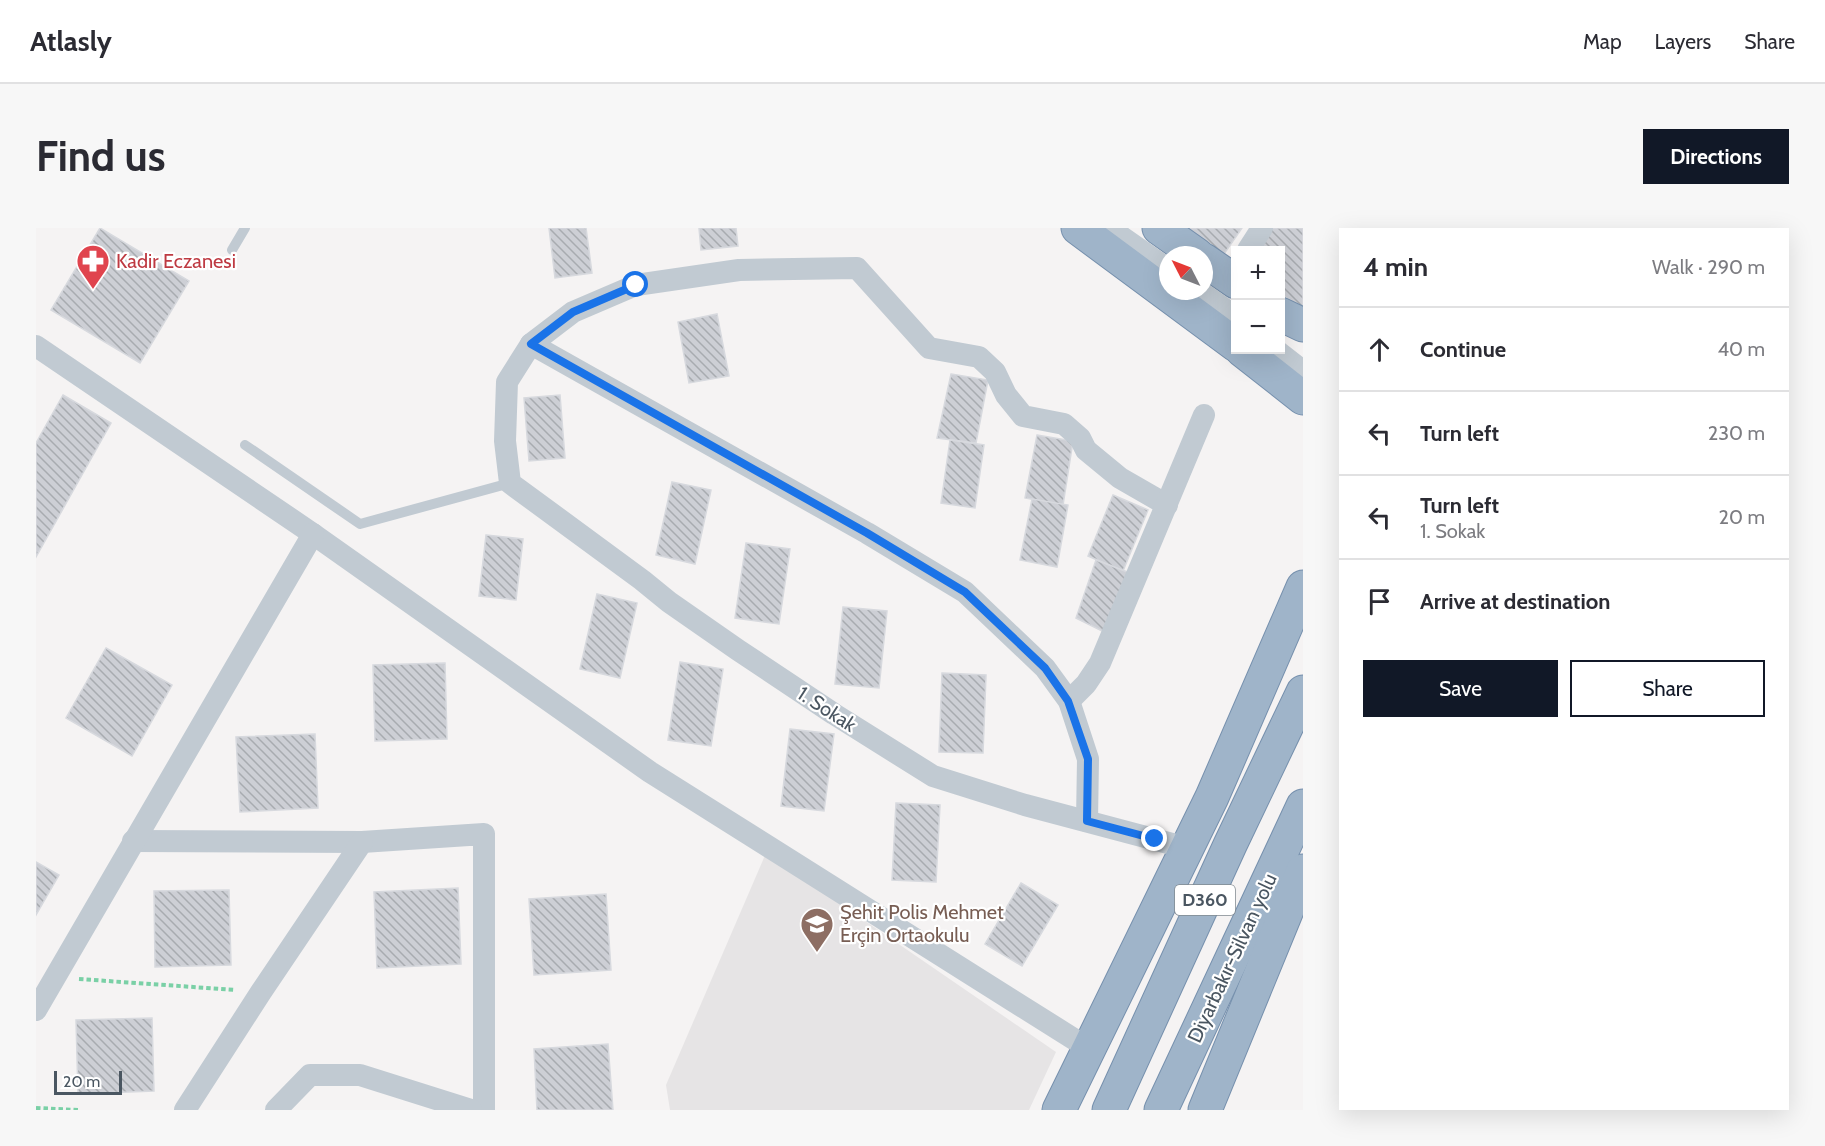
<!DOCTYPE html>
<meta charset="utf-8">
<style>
:root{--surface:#fff;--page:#f7f7f7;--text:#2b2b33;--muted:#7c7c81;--line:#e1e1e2;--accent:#111827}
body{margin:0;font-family:Cabin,sans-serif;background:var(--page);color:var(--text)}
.controls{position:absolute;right:18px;top:18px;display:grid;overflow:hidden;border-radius:0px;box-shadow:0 6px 24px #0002}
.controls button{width:54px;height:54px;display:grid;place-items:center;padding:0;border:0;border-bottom:2px solid var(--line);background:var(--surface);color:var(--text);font:30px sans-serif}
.compass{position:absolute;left:1123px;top:18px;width:54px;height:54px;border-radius:50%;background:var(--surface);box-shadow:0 6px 24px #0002;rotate:312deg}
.scale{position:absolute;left:18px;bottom:15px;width:68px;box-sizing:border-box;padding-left:6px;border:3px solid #4a5661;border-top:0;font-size:16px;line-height:21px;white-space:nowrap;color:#4a5661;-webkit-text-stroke:4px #fff;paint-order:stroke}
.stop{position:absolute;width:18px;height:18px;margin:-14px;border:4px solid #1a73e8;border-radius:50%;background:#fff}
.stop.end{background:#1a73e8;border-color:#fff;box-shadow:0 2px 6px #0008}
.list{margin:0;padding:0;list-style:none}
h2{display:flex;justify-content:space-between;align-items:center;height:78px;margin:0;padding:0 24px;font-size:26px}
h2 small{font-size:20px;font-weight:400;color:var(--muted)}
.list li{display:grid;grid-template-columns:39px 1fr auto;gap:18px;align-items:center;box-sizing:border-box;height:84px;padding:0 24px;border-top:2px solid var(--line)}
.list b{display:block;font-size:22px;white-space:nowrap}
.list p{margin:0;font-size:20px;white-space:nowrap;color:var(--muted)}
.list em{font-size:20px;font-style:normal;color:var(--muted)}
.actions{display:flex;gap:12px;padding:18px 24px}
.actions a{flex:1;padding:14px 0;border:2px solid var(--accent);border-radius:0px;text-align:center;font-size:21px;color:var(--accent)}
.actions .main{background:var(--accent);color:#fff}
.icon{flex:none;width:33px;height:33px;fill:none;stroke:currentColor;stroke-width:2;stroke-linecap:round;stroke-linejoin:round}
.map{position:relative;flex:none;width:1267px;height:882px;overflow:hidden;border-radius:0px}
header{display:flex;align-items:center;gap:36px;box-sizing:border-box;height:84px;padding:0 30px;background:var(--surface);border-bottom:2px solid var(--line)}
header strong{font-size:28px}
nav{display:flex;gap:33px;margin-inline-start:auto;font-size:21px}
.intro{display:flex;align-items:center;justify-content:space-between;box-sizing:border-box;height:144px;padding:0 36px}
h1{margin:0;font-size:42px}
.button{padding:15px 27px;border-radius:0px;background:var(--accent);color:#fff;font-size:21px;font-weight:700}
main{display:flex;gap:36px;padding:0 36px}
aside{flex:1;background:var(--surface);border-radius:0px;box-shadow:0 6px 24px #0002}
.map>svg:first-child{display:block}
</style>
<header>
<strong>Atlasly</strong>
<nav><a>Map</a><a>Layers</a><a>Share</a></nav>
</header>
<div class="intro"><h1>Find us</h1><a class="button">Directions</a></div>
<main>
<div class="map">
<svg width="1267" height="882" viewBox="0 0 1267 882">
<defs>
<pattern id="building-back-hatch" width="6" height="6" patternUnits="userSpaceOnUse" patternTransform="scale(1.5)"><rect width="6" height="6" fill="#cdcfd5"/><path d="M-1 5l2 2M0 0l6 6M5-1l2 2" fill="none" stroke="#a8abb0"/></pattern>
</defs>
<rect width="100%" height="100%" fill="#f5f3f3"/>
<path fill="#e6e4e5" d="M730,625L1020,824L993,882H634L630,857Z"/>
<g fill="url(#building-back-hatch)" stroke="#d7d9de" stroke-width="1.5">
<path d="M64,0L153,53L104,135L15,82Z"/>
<path d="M513,0H550L556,45L519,50Z"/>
<path d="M663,0H700L702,18L665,22Z"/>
<path d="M1150,0H1206L1188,26Z"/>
<path d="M1235,0H1267V81L1244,66V22H1222Z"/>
<path d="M681,86L693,148L653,155L642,94Z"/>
<path d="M915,146L952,152L940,215L901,210Z"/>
<path d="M27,167L75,195L0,329V215Z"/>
<path d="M524,167L529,230L493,233L488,170Z"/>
<path d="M1001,207L1037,213L1027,277L989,270Z"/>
<path d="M914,212L948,217L939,280L905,275Z"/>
<path d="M636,254L675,262L659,336L620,327Z"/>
<path d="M1077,267L1112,282L1087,343L1052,328Z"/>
<path d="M996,271L1032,277L1021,339L984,332Z"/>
<path d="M450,307L487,311L480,372L443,368Z"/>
<path d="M710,315L754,321L743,396L699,390Z"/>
<path d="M1060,332L1094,345L1072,406L1040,390Z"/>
<path d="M561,366L601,375L584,450L544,441Z"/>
<path d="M807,379L851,383L843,460L799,456Z"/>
<path d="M70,420L136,457L96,528L30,490Z"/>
<path d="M644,434L687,441L675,518L632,512Z"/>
<path d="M409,435L411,511L339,513L337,437Z"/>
<path d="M906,445L950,447L947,525L903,524Z"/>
<path d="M754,501L798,506L788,583L745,578Z"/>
<path d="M279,506L282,580L204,584L200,509Z"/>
<path d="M860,575L904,577L900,654L856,652Z"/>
<path d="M0,634L23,647L0,687Z"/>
<path d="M985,655L1022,677L986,738L949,716Z"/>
<path d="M422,660L425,736L341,740L338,664Z"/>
<path d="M193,662L195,737L119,739L118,663Z"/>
<path d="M570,666L575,742L498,747L493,671Z"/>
<path d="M116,790L118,863L42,866L40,792Z"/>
<path d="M572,816L577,882H501L498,821Z"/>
</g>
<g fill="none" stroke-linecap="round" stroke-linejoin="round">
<defs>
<g id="trunk">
<path d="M1042,0L1200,117"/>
<path d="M1123,0L1161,27"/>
<path d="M1168,32L1200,54"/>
<path d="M1244,86L1267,97"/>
<path d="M1206,122L1267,170"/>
<path d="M1023,882L1176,569L1267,359"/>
<path d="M1073,882L1194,617L1267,464"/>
<path d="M1125,882L1267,578"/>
<path d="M1169,882L1267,643"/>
</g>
</defs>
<use href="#trunk" stroke="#7690ad" stroke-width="35"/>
<g stroke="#7ad0a6" stroke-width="4" stroke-dasharray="4.5 3" stroke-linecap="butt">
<path d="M43,751L200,762"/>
<path d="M0,880L42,882"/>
</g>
<g stroke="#c1cad2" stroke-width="10">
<path d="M196,22L209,0"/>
<path d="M209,217L324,296L474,255"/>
</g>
<g stroke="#c1cad2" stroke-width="22">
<path d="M1212,22L1226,0"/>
<path d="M495,116L831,305L929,364L1009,440L1033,473L1052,531L1051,593"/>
<path d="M0,118L277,306L614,544L1052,820"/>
<path d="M1131,277L1084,250L1050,222L1044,210L1028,196L987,188L970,167L959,144L943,129L893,120L821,40L703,42L600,57L537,84L495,116L471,154L469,213L474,255L606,352L633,374L702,422L798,486L897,548L989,577L1151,620"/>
<path d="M1033,473L1050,456L1064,435L1168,187"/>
<path d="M97,613L326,614L448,606V882"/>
<path d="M0,782L277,306"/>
<path d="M149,882L225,764L326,614"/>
<path d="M240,882L274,847H324L435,882"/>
</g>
<g stroke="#c1cad2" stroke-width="28">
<path d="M1072,3L1132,45"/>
<path d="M1158,63L1200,93"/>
<path d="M1235,122L1267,147"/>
</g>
<use href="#trunk" stroke="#9fb4c9" stroke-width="33"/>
</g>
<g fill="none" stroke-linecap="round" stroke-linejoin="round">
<path stroke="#1a73e8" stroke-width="8" d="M600,57L537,84L495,116L831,305L929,364L1009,440L1032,473L1052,531L1051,593L1119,611"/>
</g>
<defs>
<symbol id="pharmacy-pin" viewBox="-11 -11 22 30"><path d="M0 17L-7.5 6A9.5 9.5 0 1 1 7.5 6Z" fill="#e0444e" stroke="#fff"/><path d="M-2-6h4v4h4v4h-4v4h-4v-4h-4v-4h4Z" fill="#fff"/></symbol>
<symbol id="school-pin" viewBox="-11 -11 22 30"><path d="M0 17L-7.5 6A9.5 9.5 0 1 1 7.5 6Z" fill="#8d6e63" stroke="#fff"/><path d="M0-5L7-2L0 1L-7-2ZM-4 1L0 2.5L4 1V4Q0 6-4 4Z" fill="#fff"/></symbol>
</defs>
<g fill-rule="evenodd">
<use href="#pharmacy-pin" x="38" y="14" width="38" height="52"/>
<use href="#school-pin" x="762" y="677" width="38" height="52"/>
</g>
<g text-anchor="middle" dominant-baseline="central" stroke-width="4.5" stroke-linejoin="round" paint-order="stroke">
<rect fill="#fff" stroke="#808990" stroke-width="1.5" x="1139" y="657" width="60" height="30" rx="4.5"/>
<g font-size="18" font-weight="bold" fill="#4a5661">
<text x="1169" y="672">D360</text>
</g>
<g font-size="20" fill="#be3a42" stroke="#fff" text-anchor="start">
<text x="80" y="33">Kadir Eczanesi</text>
</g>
<g font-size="20" fill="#4a5661" stroke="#fff">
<text transform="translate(791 481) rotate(33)">1. Sokak</text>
<text transform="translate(1196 730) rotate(-65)">Diyarbakır-Silvan yolu</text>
</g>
<g font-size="20" fill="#785e54" stroke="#fff" text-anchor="start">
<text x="804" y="684">Şehit Polis Mehmet<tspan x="804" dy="23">Erçin Ortaokulu</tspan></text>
</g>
</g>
</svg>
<div class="controls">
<button>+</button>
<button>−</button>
</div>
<svg class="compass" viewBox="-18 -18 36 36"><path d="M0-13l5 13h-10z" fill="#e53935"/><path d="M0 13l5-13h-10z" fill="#7c7c81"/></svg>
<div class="scale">20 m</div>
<div class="stop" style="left:600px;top:57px"></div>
<div class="stop end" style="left:1119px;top:611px"></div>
</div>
<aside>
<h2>4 min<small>Walk · 290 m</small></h2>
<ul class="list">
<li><svg class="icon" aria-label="ahead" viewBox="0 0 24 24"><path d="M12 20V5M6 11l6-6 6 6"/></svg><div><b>Continue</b></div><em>40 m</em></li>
<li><svg class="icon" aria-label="left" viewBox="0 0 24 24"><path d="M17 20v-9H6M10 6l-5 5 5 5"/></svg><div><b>Turn left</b></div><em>230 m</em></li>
<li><svg class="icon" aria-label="left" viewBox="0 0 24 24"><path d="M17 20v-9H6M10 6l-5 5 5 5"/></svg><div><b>Turn left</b><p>1. Sokak</p></div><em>20 m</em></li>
<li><svg class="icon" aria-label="arrive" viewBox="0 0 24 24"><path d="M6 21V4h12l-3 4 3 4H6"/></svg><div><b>Arrive at destination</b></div></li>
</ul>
<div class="actions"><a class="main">Save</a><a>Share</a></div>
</aside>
</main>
